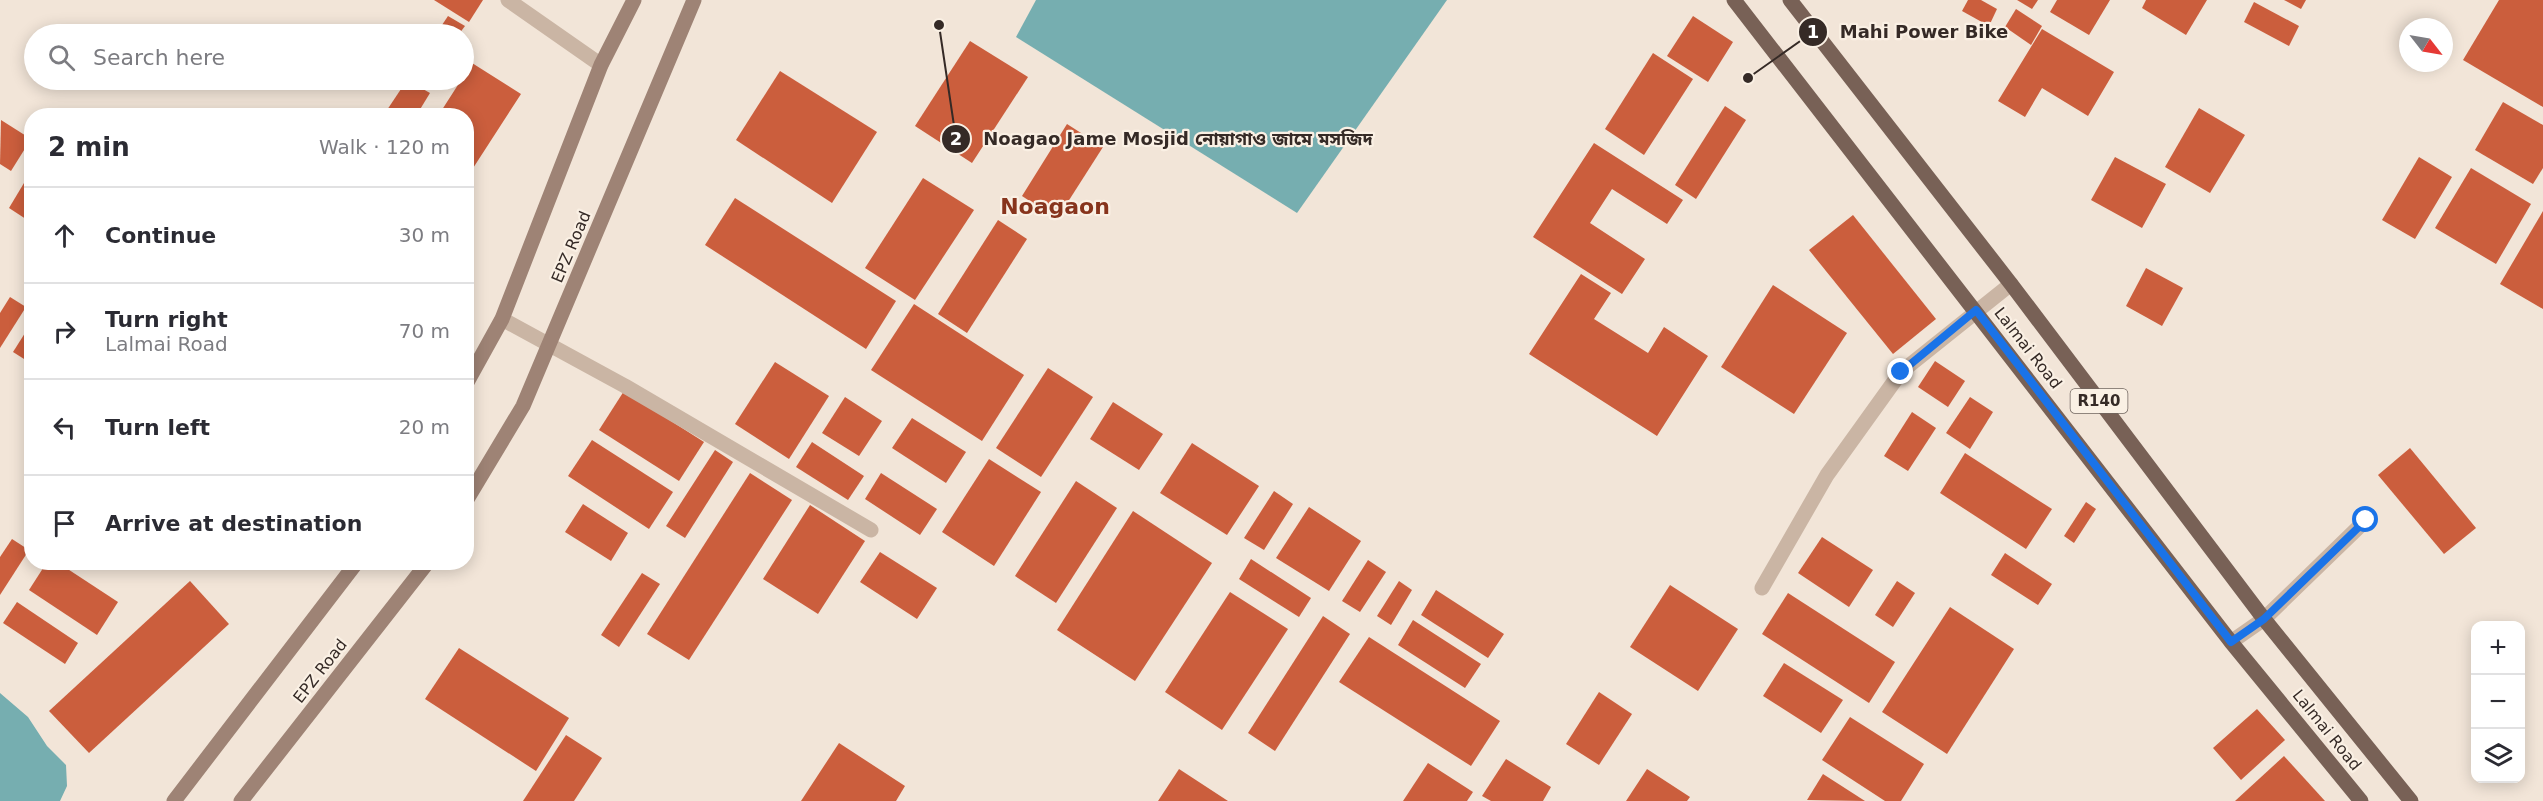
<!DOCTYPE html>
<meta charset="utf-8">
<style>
:root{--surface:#fff;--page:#f7f7f7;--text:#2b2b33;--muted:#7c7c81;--line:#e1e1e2}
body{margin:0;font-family:"DejaVu Sans","Noto Sans Bengali",sans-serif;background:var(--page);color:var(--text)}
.controls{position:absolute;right:18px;bottom:18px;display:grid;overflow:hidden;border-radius:12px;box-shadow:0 3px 15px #0003}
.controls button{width:54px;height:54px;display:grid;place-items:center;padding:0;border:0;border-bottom:2px solid var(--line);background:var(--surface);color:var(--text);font:30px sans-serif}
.compass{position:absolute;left:2399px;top:18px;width:54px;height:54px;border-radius:50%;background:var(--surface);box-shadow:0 3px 15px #0003;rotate:121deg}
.stop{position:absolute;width:18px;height:18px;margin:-14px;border:4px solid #1a73e8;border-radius:50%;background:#fff}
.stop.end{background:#1a73e8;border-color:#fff;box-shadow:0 2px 6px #0008}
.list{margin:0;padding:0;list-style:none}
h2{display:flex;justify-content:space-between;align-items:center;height:78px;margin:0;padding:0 24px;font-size:26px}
h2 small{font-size:20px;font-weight:400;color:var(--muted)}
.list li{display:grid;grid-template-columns:39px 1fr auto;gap:18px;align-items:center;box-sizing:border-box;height:96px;padding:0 24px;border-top:2px solid var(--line)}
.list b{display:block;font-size:22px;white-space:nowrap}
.list p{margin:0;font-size:20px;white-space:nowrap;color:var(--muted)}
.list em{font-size:20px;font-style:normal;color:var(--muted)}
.icon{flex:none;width:33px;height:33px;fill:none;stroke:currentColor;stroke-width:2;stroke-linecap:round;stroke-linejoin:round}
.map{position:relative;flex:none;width:2543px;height:801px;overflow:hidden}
.search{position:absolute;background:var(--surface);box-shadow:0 3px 15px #0003;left:24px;top:24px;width:450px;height:66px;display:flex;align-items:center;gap:15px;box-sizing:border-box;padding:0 21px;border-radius:33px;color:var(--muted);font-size:22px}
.panel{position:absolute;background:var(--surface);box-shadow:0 3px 15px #0003;left:24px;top:108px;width:450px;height:462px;border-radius:24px}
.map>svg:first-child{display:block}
</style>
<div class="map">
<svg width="2543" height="801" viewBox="0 0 2543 801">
<rect width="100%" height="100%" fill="#f2e5d8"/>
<g fill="#76aeb0">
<path d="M1036,0H1447L1297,213L1016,37Z"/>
<path d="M0,693L28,717L47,746L66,765L67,786L60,801H0Z"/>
</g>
<g fill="#cb5e3d">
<path d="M434,0H483L469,22Z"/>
<path d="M1968,0H1981L1997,9L1989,26L1962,11Z"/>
<path d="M2017,0H2038L2032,9Z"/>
<path d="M2057,0H2110L2089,35L2050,12Z"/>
<path d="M2146,0H2207L2186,35L2142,8Z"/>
<path d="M2284,0H2306L2301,9Z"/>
<path d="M2499,0H2543V107L2463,60Z"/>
<path d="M2254,2L2299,26L2289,46L2244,22Z"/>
<path d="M2016,9L2042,26L2031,45L2005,27Z"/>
<path d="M448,16L465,26L459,34H436Z"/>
<path d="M1693,16L1733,42L1708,82L1667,56Z"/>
<path d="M2042,29L2114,72L2088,116L2042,88L2025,117L1998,101Z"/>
<path d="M970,41L1028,77L972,163L915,126Z"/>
<path d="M1653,53L1693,79L1644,155L1605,129Z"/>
<path d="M472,63L521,94L466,179V116H438Z"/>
<path d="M780,71L877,132L832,203L736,140Z"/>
<path d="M407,80L430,93L416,116H383Z"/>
<path d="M2503,102L2543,125V168L2533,184L2475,150Z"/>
<path d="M1725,106L1746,120L1696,199L1675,185Z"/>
<path d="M2199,108L2245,135L2210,193L2165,167Z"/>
<path d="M1,120L31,139L11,171L0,164Z"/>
<path d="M1067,124L1103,147L1057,219L1022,196Z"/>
<path d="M1594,143L1683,200L1667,224L1612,189L1590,223L1645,259L1622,294L1533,237Z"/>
<path d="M2115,157L2166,184L2142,228L2091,200Z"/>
<path d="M2419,157L2452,177L2415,239L2382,220Z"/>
<path d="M2471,168L2531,204L2496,264L2435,228Z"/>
<path d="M923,178L974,210L915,300L865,268Z"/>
<path d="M24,183L32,188V223L9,208Z"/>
<path d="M735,198L896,301L866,349L705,245Z"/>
<path d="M2543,211V309L2500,284Z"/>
<path d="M1853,215L1936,319L1893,354L1809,250Z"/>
<path d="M998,220L1027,239L967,333L938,314Z"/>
<path d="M2146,268L2183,288L2162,326L2126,306Z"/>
<path d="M1581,274L1611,293L1594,319L1648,353L1664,327L1708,356L1657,436L1529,354Z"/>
<path d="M1773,285L1847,333L1794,414L1721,367Z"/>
<path d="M10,297L26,307L0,348V313Z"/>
<path d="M914,304L1024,375L982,441L871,370Z"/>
<path d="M32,322V364L13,352Z"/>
<path d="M1935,361L1965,381L1948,407L1918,387Z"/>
<path d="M775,362L829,396L789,459L735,424Z"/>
<path d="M1048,368L1093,397L1041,477L996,448Z"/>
<path d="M624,391L704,442L679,481L599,430Z"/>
<path d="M845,397L882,421L859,456L822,433Z"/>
<path d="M1970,397L1993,412L1970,449L1946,433Z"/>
<path d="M1113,402L1163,434L1139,470L1090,439Z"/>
<path d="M1912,412L1936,428L1908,471L1884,456Z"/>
<path d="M912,418L966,452L946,483L892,448Z"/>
<path d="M592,440L673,492L649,529L568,476Z"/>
<path d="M812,442L864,476L848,500L796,467Z"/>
<path d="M1192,443L1259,486L1227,535L1160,493Z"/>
<path d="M2410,448L2476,528L2444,554L2378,475Z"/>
<path d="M715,450L733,462L685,538L666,526Z"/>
<path d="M1965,453L2052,509L2026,549L1940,493Z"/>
<path d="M989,459L1041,492L994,566L942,532Z"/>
<path d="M750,473L792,500L689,660L647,634Z"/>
<path d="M881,473L937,509L920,535L865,499Z"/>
<path d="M1076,481L1117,508L1056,603L1015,576Z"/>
<path d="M1274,491L1293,504L1264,550L1244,538Z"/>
<path d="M2086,502L2096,509L2074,543L2064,536Z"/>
<path d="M583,504L628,533L611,561L565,532Z"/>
<path d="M810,505L865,541L818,614L763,579Z"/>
<path d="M1309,507L1361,541L1329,591L1276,558Z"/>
<path d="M1133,511L1212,563L1135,681L1057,630Z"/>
<path d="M1822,537L1873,570L1849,607L1798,573Z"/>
<path d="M12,539L29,550L0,595V557Z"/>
<path d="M880,552L937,588L917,619L860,582Z"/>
<path d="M2005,553L2052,584L2038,605L1991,575Z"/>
<path d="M1251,559L1311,598L1299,617L1239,579Z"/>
<path d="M1368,560L1386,572L1360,612L1342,601Z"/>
<path d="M47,562H57L118,602L97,635L29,590Z"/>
<path d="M642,573L660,584L619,647L601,635Z"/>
<path d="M190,581L229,624L89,753L49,711Z"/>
<path d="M1399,581L1412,590L1391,625L1377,616Z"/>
<path d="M1897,581L1915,593L1893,627L1875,615Z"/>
<path d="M1670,585L1738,629L1698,691L1630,647Z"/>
<path d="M1436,590L1504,634L1488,658L1421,615Z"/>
<path d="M1230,592L1288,629L1222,730L1165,692Z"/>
<path d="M1788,593L1895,662L1869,703L1762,634Z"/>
<path d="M17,602L78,643L65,664L3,623Z"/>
<path d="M1950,607L2014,649L1947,754L1882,712Z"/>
<path d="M1323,616L1350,634L1275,751L1248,733Z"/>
<path d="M1413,620L1481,664L1465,688L1398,645Z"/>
<path d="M1369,637L1500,721L1471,766L1339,682Z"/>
<path d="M459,648L569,718L536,771L425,699Z"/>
<path d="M1784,663L1843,700L1821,733L1763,696Z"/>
<path d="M1599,692L1632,714L1599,765L1566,744Z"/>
<path d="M2257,709L2285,740L2241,780L2213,748Z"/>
<path d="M1850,717L1924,764L1901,801H1885L1822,760Z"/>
<path d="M566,735L602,758L574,801H523Z"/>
<path d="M839,743L905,786L896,801H801Z"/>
<path d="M2284,756L2325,801H2235Z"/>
<path d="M1506,759L1551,787L1543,801H1491L1482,796Z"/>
<path d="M1428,763L1473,792L1467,801H1403Z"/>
<path d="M1179,769L1228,801H1158Z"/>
<path d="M1647,769L1690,797L1687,801H1626Z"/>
<path d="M1823,774L1865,801L1807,800Z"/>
</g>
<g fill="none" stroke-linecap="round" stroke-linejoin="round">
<g stroke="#cab5a4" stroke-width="15">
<path d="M508,0L601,65"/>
<path d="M502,319L625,386L871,530"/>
<path d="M1762,588L1827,475L1901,372L2011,284"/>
<path d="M2231,642L2264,619L2366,520"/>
</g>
<g stroke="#9e8375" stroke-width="15">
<path d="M466,384L502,319L601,65L634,0"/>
<path d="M466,501L523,406L694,0"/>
<path d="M174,801L357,562"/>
<path d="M241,801L428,562"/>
</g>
<g stroke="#786156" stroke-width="15">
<path d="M1734,0L2231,642L2361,801"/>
<path d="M1790,0L2011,284L2264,619L2411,801"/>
</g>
</g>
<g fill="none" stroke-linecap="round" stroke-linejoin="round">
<path stroke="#1a73e8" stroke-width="8" d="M1901,372L1976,310L2231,642L2264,619L2366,520"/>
</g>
<g text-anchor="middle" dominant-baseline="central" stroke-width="4.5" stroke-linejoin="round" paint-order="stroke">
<rect fill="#faf0e4" stroke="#70655f" stroke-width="1.5" x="2070.5" y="389" width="57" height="24" rx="4.5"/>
<g font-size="15" font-weight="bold" fill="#352a26">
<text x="2099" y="401">R140</text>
</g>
<g font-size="16" fill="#352a26" stroke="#faf0e4">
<text transform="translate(571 247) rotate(-67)">EPZ Road</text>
<text transform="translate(2028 348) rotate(52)">Lalmai Road</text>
<text transform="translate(320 671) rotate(-52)">EPZ Road</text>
<text transform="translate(2327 730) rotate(51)">Lalmai Road</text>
</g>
<g font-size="22" font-weight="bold" fill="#87341c" stroke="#faf0e4">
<text x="1055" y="206">Noagaon</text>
</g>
</g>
<path fill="none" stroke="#352a26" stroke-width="2" d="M1748 78L1813 32M939 25L956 139"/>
<g fill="#352a26" stroke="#faf0e4" stroke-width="2">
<circle cx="1748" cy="78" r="6"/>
<circle cx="939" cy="25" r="6"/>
<circle cx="1813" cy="32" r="15"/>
<circle cx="956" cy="139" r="15"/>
</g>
<g font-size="18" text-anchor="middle" font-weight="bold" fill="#fff">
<text x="1813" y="38">1</text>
<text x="956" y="145">2</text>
</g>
<g font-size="18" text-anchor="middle" font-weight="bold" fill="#352a26" stroke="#faf0e4" stroke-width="4.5" stroke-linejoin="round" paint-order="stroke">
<text x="1924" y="38">Mahi Power Bike</text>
<text x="1178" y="145">Noagao Jame Mosjid নোয়াগাও জামে মসজিদ</text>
</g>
</svg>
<div class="controls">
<button>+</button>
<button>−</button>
<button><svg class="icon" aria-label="layers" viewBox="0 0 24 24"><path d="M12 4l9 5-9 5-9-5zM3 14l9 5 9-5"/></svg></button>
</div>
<svg class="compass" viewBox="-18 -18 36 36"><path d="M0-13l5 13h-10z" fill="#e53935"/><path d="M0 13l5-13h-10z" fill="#7c7c81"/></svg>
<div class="stop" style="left:2366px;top:520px"></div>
<div class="stop end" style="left:1901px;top:372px"></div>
<div class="search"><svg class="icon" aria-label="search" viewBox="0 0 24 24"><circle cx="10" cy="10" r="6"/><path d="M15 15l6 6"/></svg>Search here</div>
<section class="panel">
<h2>2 min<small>Walk · 120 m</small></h2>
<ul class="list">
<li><svg class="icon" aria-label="ahead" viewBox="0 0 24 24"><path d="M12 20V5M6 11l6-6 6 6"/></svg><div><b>Continue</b></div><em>30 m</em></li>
<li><svg class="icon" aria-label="right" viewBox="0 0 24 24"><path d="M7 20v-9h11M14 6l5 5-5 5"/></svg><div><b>Turn right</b><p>Lalmai Road</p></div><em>70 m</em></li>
<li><svg class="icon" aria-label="left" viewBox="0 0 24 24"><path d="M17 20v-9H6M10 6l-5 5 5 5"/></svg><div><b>Turn left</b></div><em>20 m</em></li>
<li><svg class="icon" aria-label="arrive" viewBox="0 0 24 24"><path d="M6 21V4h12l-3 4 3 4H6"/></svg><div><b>Arrive at destination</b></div></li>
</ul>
</section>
</div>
